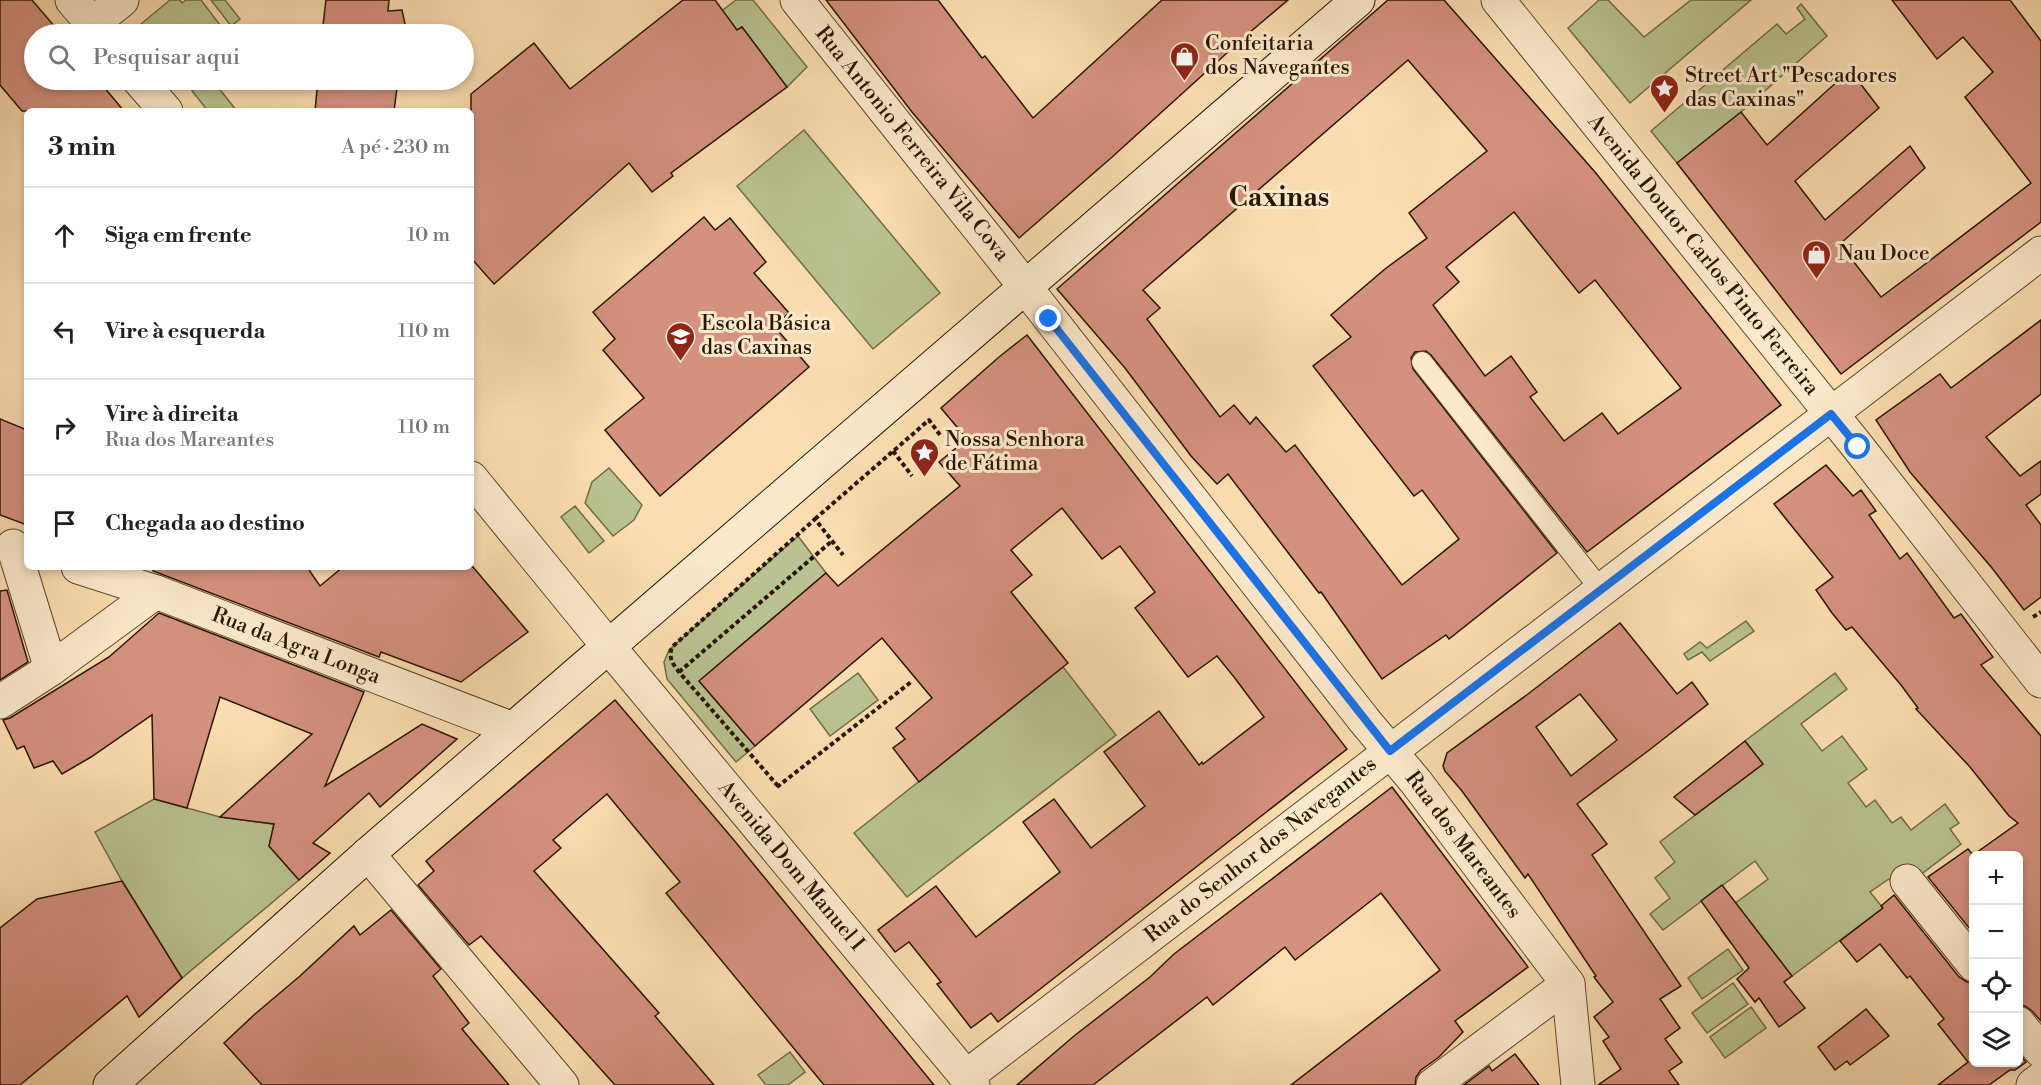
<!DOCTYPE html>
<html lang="pt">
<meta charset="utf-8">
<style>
:root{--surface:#fff;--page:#f2f2f2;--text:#202124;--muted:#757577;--line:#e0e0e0}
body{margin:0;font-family:"Libre Bodoni",serif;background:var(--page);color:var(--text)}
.controls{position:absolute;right:18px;bottom:18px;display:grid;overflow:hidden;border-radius:9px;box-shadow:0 3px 9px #0003}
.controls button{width:54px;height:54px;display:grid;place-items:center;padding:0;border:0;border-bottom:2px solid var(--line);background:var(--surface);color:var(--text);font:30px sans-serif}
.stop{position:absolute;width:18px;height:18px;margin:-14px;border:4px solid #1a73e8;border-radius:50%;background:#fff}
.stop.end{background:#1a73e8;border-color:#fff;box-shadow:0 2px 6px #0008}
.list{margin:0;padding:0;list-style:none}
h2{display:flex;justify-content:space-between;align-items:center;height:78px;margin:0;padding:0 24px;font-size:26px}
h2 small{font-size:20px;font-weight:400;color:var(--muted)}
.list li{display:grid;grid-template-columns:39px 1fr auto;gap:18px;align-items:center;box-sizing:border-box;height:96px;padding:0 24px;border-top:2px solid var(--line)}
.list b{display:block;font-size:22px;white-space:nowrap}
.list p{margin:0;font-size:20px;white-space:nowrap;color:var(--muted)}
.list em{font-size:20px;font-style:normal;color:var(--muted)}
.icon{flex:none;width:33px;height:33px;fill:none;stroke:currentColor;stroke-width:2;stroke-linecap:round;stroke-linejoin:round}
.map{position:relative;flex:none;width:2041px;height:1085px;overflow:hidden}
.search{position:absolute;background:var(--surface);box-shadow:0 3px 9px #0003;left:24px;top:24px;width:450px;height:66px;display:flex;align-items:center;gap:15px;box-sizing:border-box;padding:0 21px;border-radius:33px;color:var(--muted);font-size:22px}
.panel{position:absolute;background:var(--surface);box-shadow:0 3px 9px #0003;left:24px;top:108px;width:450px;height:462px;border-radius:9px}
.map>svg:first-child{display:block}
</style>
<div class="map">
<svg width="2041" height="1085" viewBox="0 0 2041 1085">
<rect width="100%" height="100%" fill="#faddb0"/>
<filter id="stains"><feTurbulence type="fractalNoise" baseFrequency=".00333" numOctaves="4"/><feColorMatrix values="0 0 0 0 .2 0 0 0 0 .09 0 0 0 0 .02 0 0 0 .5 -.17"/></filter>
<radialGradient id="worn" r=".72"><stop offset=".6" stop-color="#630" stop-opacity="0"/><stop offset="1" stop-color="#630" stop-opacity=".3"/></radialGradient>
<g fill="#b9c290" stroke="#726c48" stroke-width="1.5">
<path d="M170,0H180L182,3L186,0H201L226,33L142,34L141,24Z"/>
<path d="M211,0H225L240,19L231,26Z"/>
<path d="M736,0H753L807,67L787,87L742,27L705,54L635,77Z"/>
<path d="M1599,0H1608L1644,37L1691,0H1751L1630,103L1568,28Z"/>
<path d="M1801,4L1827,36L1741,112L1677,163L1651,131L1777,24L1786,34L1805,19L1797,8Z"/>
<path d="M207,80H224L217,86L237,111H208L192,91Z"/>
<path d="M804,130L940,293L873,349L737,186Z"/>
<path d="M609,468L642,505L634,520L613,536L585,503L592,482Z"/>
<path d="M575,506L604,541L589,553L561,517Z"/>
<path d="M798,536L826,573L699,681L755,746L736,762L667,679L664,662L669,650Z"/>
<path d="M1746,621L1754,631L1710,661L1702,652L1688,660L1684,654L1700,642L1707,648Z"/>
<path d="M1063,667L1116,735L907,897L854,833Z"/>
<path d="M858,673L878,700L830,736L810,709Z"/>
<path d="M1835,673L1847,689L1801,724L1822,751L1842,736L1867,769L1848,783L1866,807L1875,800L1892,823L1901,817L1911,830L1945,804L1959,823L1950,829L1961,844L1899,891L1889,879L1870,892L1883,908L1792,976L1754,927L1731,943L1721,930L1730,923L1722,913L1768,879L1755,861L1663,930L1650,914L1670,898L1655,878L1675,862L1660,842L1762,764L1745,741Z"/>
<path d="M154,799L220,817L274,824L269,846L299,880L182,978L122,881L95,832Z"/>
<path d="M1728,949L1743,970L1702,999L1688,978Z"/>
<path d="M1733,983L1748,1004L1707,1033L1692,1013Z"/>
<path d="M1751,1007L1766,1028L1725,1058L1710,1037Z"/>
<path d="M790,1052L805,1072L788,1085H766L758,1075Z"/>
</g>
<g fill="#d59180" stroke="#2a1500" stroke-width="1.5" fill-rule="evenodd">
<path d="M0,0H32L61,34H34V80H98L124,111H22L0,85Z"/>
<path d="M326,0H389L388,11L402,10L405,24L404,34H322Z"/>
<path d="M683,0H715L737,30L742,27L787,87L671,173L673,176L652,192L629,163L494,284L471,258V94L534,43L570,89Z"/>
<path d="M826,0H938L982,58L985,56L1033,118L1162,0H1288L1249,33L1111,158L1019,238L912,112Z"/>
<path d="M1388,0H1444L1595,172L1781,405L1587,552L1431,355L1426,351L1415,352L1411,358L1413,369L1557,553L1449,639L1446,635L1382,679L1321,592L1319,593L1228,474L1217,484L1191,456L1125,368L1057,289ZM1408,60L1487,151L1409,213L1427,238L1385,269L1331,315L1351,337L1313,366L1414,496L1422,490L1459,539L1402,585L1295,445L1286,452L1256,417L1250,424L1234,405L1220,417L1147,319L1160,308L1143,290ZM1514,212L1579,293L1595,280L1681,388L1618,434L1602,413L1564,441L1530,397L1537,392L1511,356L1485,376L1433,305L1459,282L1446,267Z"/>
<path d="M1892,0H2010L2041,41V222L1841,374L1677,163L1741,112L1767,145L1850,70L1879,108L1795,181L1825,220L1910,146L1925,168L1840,244L1881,297L1924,265L2031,183L1965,97L1993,72L1963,37L1937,59Z"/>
<path d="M318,80H398L394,111H315Z"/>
<path d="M704,217L715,230L730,218L766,262L754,273L789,313L774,326L809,367L660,496L605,430L644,398L603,350L615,339L593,312Z"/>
<path d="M2041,320V394L1986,437L2020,476L2041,461V494L2026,505L2041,525V597L2024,610L1992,568L1910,472L1876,420L1940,374L1951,388Z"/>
<path d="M1027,335L1347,749L998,1022L991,1013L971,1028L937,984L941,982L909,942L895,952L878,930L936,886L976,937L1060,872L1023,822L1054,799L1091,848L1145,806L1104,752L1159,711L1199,765L1202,762L1203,764L1264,717L1234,677L1217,656L1188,677L1135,608L1155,592L1120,546L1102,559L1062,508L1011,550L1032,575L1011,592L1068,663L919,782L893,748L905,739L896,728L932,698L882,638L755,746L699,681L826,573L838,586L960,486L939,462L967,439L941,408L999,357Z"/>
<path d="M0,419L27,430V525L0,515Z"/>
<path d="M1826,465L1853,496L1861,490L1876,511L1869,515L1900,559L1907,553L1954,618L1961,614L1993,657L1981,665L2041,736V1021L2032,1011L2025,1006L2019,1005V855H1974V934L1928,877L1968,849L1973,855L2018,823L2009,816L1970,767L1916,709L1918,708L1901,685L1852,627L1846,630L1832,613L1816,590L1833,577L1774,504Z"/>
<path d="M153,567H307L320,586L343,567H473L528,632L461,682L381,652L379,657L153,571Z"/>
<path d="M0,591L7,590L28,662L0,680Z"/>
<path d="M159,613L364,692L325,786L422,724L457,739L380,807L369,793L313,843L330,853L299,880L269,846L274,824L220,817L312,734L220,697L187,808L154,799L152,715L91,757L62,774L53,761L34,768L24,746L17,749L3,720L10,718L109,657Z"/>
<path d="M1620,623L1677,694L1692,682L1708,704L1648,751L1577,804L1607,844L1592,855L1681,986L1660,999L1680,1028L1665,1039L1682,1062L1669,1071L1679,1085H1598L1621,1069L1603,1041L1609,1037L1594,1017L1613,1002L1594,977L1596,976L1528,874L1525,878L1462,791L1445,771L1443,766L1447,753L1528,694ZM1580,694L1617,740L1571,776L1536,727Z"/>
<path d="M615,700L733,839L934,1085H824L666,893L680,882L607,794L553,840L561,848L534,871L659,1013L655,1016L714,1085H615L481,936L469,945L418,885L434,871L426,861Z"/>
<path d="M1745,741L1763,764L1695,815L1674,797Z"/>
<path d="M1392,787L1528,967L1455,1021L1463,1032L1439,1057L1421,1070L1416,1077L1415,1085H1291L1440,970L1381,893L1295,960L1285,947L1213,1005L1207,997L1093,1085H1017L1074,1036L1150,977L1174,954Z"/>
<path d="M122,881L182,978L139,1017L127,996L20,1085H0V928L37,899Z"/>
<path d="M1722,885L1792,976L1784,982L1805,1008L1779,1027L1759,998L1755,1002L1737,979L1749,968L1701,901Z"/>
<path d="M1894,895L1959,977L1967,982L1974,983V1062H2019V1053L2026,1062L2015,1070H2010L1989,1085H1938L1968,1062L1938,1024L1944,1019L1910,976L1907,978L1880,944L1857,962L1840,941L1883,908L1881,906Z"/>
<path d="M391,910L441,969L433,976L469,1023L462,1029L509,1085H262L224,1043L255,1014L300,976L354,926L360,935Z"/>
<path d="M1866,1009L1889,1036L1850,1065L1847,1061L1835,1070L1818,1047Z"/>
<path d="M1515,1054L1539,1085H1464L1489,1066L1492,1071Z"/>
</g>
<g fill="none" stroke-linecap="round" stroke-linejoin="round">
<defs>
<path id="service" d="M1422,362L1601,590"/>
<g id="minor">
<path d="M797,0L1001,256L1364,720L1416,782L1568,984L1578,1085"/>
<path d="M1498,0L1858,447L2041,681"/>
<path d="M92,24L122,0"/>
<path d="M13,546L51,669"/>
<path d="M78,567L156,592L513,729"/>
<path d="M609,647L973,1085"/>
<path d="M0,702L51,669L156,592"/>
<path d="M368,854L562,1085"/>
<path d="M1907,881L1974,965"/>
<path d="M2018,1023L2041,1051"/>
<path d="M967,1076L2041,253"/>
<path d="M1433,1085L1568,984"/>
<path d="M2033,1085L2041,1079"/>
</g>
<g id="tertiary">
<path d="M72,0L101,34"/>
<path d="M139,80L166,111"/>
<path d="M471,478L609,647"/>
</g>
<path id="secondary" d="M110,1085L368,854L1358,0"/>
</defs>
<use href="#service" stroke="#5e472c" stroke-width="22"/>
<use href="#minor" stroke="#5e472c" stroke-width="35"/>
<use href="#tertiary" stroke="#5e472c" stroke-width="35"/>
<use href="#secondary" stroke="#2a1500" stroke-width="35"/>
<g stroke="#2a1500" stroke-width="4" stroke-dasharray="4.5 3" stroke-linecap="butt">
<path d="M893,451L912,476"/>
<path d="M815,519L929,420L940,435"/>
<path d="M2033,617L2041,612"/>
<path d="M679,672L832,541"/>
<path d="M778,786L679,672C673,664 668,658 672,647L815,519L843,555"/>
<path d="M777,787L911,682"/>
</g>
<use href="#service" stroke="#fce9cc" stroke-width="20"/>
<use href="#minor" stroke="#fce9cc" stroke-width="33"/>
<use href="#tertiary" stroke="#fce9cc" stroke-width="33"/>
<use href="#secondary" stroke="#fce9cc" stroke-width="33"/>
</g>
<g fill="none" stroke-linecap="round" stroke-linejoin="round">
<path stroke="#1a73e8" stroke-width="8" d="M1049,319L1390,751L1831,414L1858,447"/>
</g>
<defs>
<symbol id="shop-pin" viewBox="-11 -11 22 30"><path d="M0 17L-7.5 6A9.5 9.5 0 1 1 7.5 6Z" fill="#8f2418" stroke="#fce9cc"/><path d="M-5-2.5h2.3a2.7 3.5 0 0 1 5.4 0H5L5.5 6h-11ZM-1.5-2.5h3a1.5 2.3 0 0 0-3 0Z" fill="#fff"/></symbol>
<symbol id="sight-pin" viewBox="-11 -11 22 30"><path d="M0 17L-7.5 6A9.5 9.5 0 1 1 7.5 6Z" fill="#8f2418" stroke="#fce9cc"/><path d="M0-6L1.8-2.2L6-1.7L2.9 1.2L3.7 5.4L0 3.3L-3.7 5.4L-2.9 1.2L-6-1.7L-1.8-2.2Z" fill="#fff"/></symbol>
<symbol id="school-pin" viewBox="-11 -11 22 30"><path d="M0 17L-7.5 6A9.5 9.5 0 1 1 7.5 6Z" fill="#8f2418" stroke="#fce9cc"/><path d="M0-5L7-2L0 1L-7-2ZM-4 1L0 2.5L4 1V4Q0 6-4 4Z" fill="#fff"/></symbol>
</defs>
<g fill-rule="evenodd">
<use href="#shop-pin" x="1168" y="40" width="33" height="45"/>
<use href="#sight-pin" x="1648" y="72" width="33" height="45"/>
<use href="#shop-pin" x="1800" y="238" width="33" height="45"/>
<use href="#school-pin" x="664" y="320" width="33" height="45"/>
<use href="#sight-pin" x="908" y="436" width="33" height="45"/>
</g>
<g text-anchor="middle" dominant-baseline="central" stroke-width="6" stroke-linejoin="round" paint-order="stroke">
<g font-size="21" fill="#2a1500" stroke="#fce9cc" text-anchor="start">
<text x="1205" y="44">Confeitaria<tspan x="1205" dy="24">dos Navegantes</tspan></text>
<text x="1685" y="76">Street Art "Pescadores<tspan x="1685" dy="24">das Caxinas"</tspan></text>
<text x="1838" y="254">Nau Doce</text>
<text x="701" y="324">Escola Básica<tspan x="701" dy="24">das Caxinas</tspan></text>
<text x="945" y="440">Nossa Senhora<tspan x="945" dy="24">de Fátima</tspan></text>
</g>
<g font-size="21" fill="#2a1500" stroke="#fce9cc">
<text transform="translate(912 144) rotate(51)">Rua Antonio Ferreira Vila Cova</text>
<text transform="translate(1703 255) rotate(51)">Avenida Doutor Carlos Pinto Ferreira</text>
<text transform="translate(296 646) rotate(21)">Rua da Agra Longa</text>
<text transform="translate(1463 845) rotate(53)">Rua dos Mareantes</text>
<text transform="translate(1261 850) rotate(-38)">Rua do Senhor dos Navegantes</text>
<text transform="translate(791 866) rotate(50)">Avenida Dom Manuel I</text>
</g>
<g font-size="27" font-weight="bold" fill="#2a1500" stroke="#fce9cc">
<text x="1279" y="198">Caxinas</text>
</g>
</g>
<rect width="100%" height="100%" filter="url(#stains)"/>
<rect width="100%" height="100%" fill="url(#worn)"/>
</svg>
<div class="controls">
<button>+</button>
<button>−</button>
<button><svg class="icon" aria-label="locate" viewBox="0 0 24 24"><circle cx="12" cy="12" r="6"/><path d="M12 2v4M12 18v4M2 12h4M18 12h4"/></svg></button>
<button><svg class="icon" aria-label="layers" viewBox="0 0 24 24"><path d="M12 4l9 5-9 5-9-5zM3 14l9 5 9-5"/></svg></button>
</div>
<div class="stop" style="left:1858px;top:447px"></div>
<div class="stop end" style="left:1049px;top:319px"></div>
<div class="search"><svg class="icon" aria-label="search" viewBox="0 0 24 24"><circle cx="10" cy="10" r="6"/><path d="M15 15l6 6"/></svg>Pesquisar aqui</div>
<section class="panel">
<h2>3 min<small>A pé · 230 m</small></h2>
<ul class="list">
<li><svg class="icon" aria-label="ahead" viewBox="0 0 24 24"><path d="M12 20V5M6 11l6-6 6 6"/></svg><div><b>Siga em frente</b></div><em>10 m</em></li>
<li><svg class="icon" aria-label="left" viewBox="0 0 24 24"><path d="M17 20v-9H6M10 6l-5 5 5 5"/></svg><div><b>Vire à esquerda</b></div><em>110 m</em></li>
<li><svg class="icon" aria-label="right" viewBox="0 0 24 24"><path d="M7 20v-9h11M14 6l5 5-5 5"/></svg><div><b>Vire à direita</b><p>Rua dos Mareantes</p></div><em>110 m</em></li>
<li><svg class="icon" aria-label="arrive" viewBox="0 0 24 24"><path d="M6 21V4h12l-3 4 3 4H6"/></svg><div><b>Chegada ao destino</b></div></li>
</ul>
</section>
</div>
